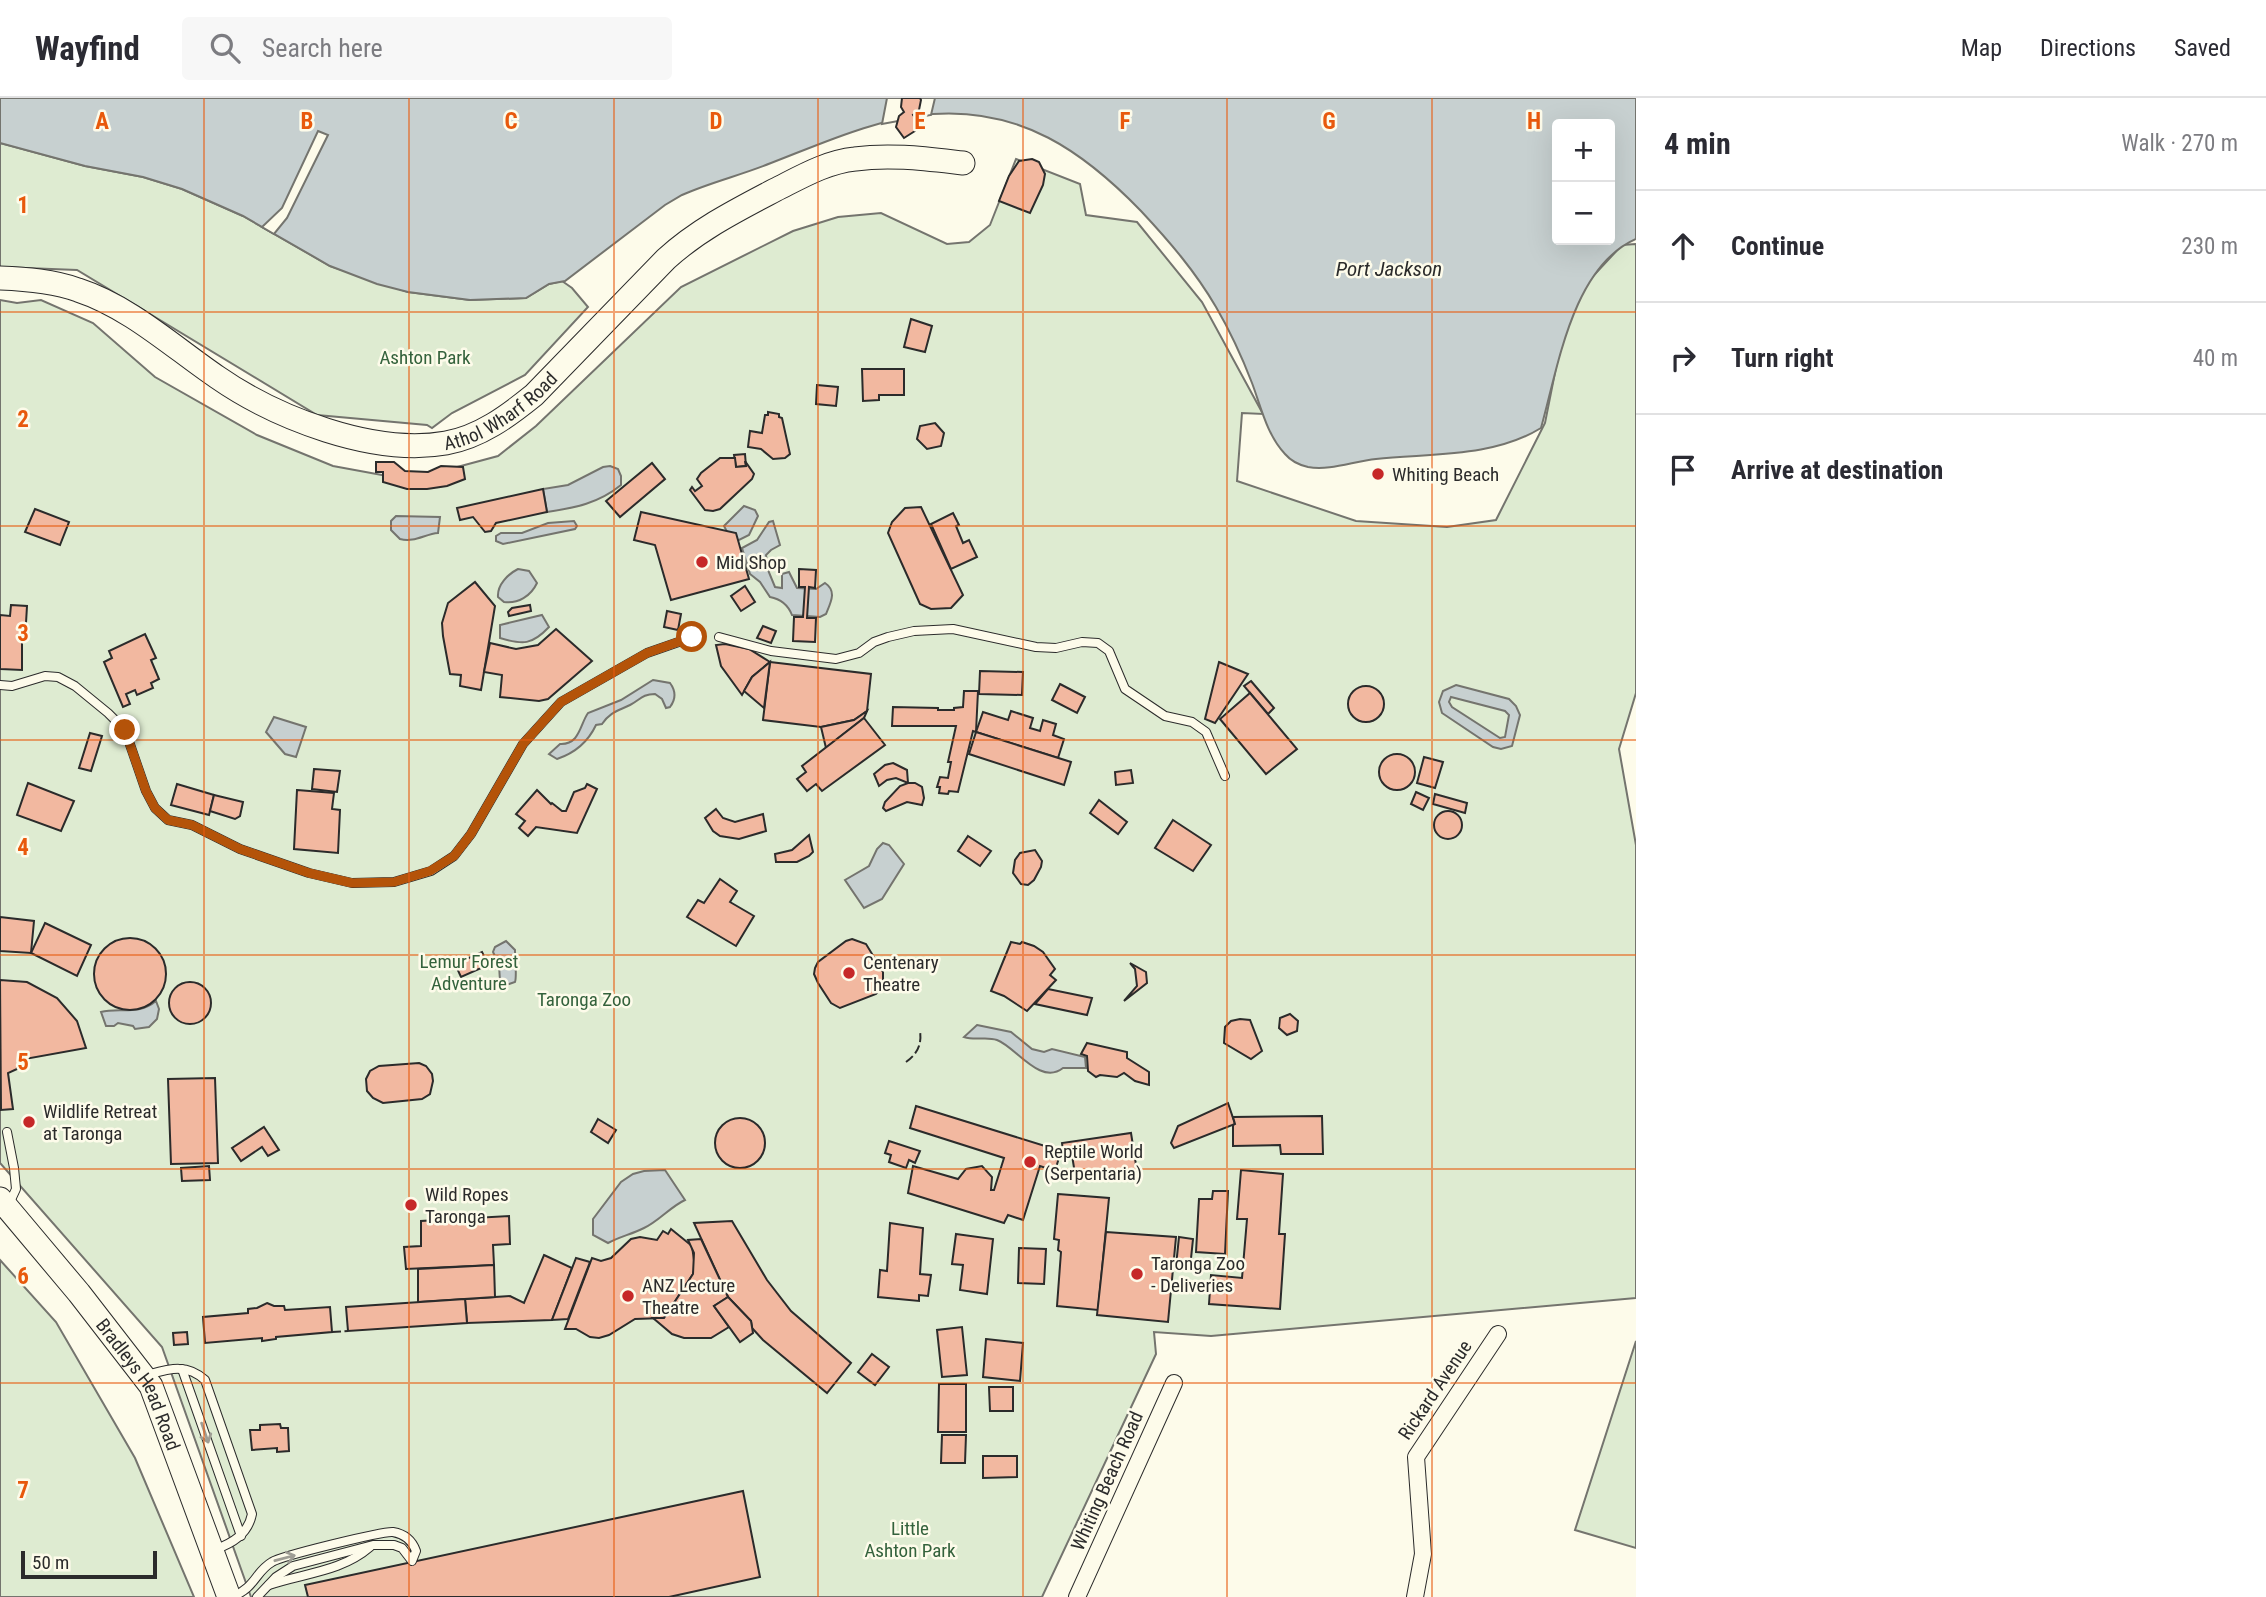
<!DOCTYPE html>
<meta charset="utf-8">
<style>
:root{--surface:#fff;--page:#f7f7f7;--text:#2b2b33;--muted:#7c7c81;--line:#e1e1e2}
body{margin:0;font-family:"Roboto Condensed",sans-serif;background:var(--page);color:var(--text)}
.controls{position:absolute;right:21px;top:21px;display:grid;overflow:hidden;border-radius:7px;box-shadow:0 7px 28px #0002}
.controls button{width:63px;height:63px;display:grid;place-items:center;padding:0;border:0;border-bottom:2px solid var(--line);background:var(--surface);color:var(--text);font:35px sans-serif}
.scale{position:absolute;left:21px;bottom:18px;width:136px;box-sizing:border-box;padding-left:7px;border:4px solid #2b2b2b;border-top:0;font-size:19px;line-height:24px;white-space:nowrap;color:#2b2b2b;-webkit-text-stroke:5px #fdfbea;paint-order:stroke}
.stop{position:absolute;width:21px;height:21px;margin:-16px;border:5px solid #b45309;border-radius:50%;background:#fff}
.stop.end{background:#b45309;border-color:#fff;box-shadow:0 2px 7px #0008}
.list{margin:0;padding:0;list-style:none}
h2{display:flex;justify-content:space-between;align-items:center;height:91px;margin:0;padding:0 28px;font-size:30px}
h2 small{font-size:23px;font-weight:400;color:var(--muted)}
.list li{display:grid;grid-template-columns:46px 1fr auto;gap:21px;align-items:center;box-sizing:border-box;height:112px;padding:0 28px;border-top:2px solid var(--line)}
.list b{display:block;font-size:26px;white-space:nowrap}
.list em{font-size:23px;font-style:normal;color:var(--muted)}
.icon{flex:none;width:38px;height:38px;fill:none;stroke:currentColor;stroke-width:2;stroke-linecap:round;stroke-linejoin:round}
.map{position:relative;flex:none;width:1636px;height:1499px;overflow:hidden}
header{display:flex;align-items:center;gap:42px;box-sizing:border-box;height:98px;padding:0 35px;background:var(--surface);border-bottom:2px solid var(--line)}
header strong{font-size:33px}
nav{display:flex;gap:38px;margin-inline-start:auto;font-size:24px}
.search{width:490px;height:63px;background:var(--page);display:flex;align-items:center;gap:18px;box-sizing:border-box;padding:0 24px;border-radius:7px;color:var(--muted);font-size:26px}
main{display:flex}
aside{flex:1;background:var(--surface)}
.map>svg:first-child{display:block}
</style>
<header>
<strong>Wayfind</strong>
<div class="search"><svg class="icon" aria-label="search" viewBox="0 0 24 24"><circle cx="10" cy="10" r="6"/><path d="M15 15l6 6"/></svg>Search here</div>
<nav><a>Map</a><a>Directions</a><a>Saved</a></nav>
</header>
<main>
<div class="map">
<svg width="1636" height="1499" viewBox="0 0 1636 1499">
<rect width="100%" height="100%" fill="#fdfbea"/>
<g fill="#deebd1" stroke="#74746e" stroke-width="2">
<path d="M0,45L85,68L143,79L182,91L243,118L330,168L408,194L470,202L526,200L549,186L562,183L572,190L588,209L525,277L452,315L432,330L427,327L317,317L77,172L0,169Z"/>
<path d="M1016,61L1080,86L1086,117L1137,124L1202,204L1263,316L1242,315L1237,383L1356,423L1447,429L1496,422L1545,325L1569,204L1622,147L1636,146V595L1619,651L1636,747V1200L1211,1238L1154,1234L1156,1256L1042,1499H251L162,1249L0,1065V202L17,205L41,202L93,225L155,279L257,337L333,368L409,382L498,358L536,328L681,189L793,133L838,119L881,115L947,146L969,144L990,127Z"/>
<path d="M0,1162L56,1224L135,1360L194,1499H0Z"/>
<path d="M1636,1243V1450L1575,1432Z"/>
</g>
<g fill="#c7d0d0" stroke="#74746e" stroke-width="2" fill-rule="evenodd">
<path d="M0,0H1636V141C1572,169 1558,270 1541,330C1492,360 1430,355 1376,361C1354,363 1330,373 1308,369C1299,367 1291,363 1285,356C1267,337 1261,309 1252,285C1242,259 1230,233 1216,209C1195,173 1169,143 1141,113C1083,53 1021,10 933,16C877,20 823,45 771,65C742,77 711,84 682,97L665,107L565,183L549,186L526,200L470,202L408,194L377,186L330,168L243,118L182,91L143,79L85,68L0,45ZM1557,26H1610V142H1557Z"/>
<path d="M610,368L618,371L621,378V387C599,405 575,410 547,414L543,391L568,387L603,369Z"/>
<path d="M744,408L755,412L758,418L749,437L733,445L724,428Z"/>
<path d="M396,418L440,419L438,435C425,436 414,445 400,441L391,432V423Z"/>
<path d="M574,423L577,428L575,431L503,446L496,443V438L501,435H522L548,425Z"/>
<path d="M773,423L780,447L771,452L766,457L768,472L775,489L782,490V476L789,474L797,490L816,491L825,485C837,493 831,504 826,516L820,519L792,517C788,507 781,501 770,499L760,484L750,476L742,450L757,442L769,424Z"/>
<path d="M518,471L529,473L537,485C531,498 518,506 504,504L498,499C497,487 508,476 518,471Z"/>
<path d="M542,517L549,529C532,547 523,547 500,540V527Z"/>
<path d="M653,582L670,585C676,593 676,601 670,609L666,610L662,601L655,596C642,596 640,602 630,607C618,613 610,614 602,626L596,627C588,644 575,655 557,661L549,656L560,646C580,647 580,626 588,615L621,602Z"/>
<path d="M1456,587L1509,601L1516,608L1520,617L1512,648L1501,651L1493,649L1442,615L1439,604L1443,593ZM1451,599L1505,613L1509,617L1505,639L1500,640L1452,609L1449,604Z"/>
<path d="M274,619L306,629L296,659L285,656L266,634Z"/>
<path d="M883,745L889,747L904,766L882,801L864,810L845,782L869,768L877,751Z"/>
<path d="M506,843L515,852C515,860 517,879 515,884L506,887L500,883L499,867L493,854L495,849Z"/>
<path d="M156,903L159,911L157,921L149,929L135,931L133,928L118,925L114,928H106L101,914C119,909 138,918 156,903Z"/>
<path d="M977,927L1011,934L1032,951L1044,954L1052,951L1085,959L1086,970H1063C1040,988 1016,949 997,942C986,938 976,943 964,939Z"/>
<path d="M665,1072L685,1102C670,1109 659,1123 644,1130C632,1136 619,1139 608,1145L593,1137V1121L621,1084L633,1076L644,1073Z"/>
</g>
<g fill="#fdfbea" stroke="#74746e" stroke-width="2">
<path d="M887,0H935L931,17L882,26Z"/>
<path d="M318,33L328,37L287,120L274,136L262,129L282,110Z"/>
</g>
<g fill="#f2b8a0" stroke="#2b2b2b" stroke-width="2">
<path d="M902,0H920L921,2L919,12L913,17L917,22L915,33L904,40L896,29L899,18L904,14L901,9Z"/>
<path d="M1032,61L1039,64L1045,76L1043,87L1030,115L999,103L1009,78L1019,63Z"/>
<path d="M911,221L932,228L925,254L904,249Z"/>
<path d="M862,271H904V297H879V302L863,303Z"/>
<path d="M817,287L838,289L836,308L816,306Z"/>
<path d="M768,314L779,316V319L782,320L790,356L785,360L773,361L761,351L748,349L750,333L762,335L765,317H768Z"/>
<path d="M935,325L944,335L941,348L927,351L917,341L920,328Z"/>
<path d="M745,356L746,368L736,369L734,357Z"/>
<path d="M720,360H735L736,369L746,368L745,363L754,376L752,381L720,411L713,413L705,412L690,392L692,389L695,393L702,388L697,381L701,375Z"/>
<path d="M376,364H394L405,373L428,374L441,368L463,369L465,381L447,388L427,391H407L383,384V374H376Z"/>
<path d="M652,365L665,381L620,419L606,403Z"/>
<path d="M543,391L547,414L496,425L491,433L485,434L473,419L460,422L457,410Z"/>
<path d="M921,409L963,497L951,510L931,511L920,506L888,435L892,424L905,410Z"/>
<path d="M35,411L69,424L60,447L25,434Z"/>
<path d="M641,414L736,435L749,481L671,502L655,447L634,442Z"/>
<path d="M953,415L959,427L956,428L963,445L969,442L977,459L951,471L931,426Z"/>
<path d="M799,471L816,472L815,490L809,489L807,520H816L815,544L793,543L794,519H803L805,489H799Z"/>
<path d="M475,484L495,508L481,592L460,588L461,577L450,576L443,538L442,525L448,505Z"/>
<path d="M745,488L755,504L741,513L731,498Z"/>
<path d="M11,507L27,508L26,525H22V572L0,571V517L10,518Z"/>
<path d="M530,507L531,513L509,518L508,514L512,510Z"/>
<path d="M667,513L681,516L678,532L664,529Z"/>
<path d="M763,528L776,533L771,545L757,540Z"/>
<path d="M556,531L592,563L548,601L539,603L500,599L502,577L484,574L490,545L516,551L538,547Z"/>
<path d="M145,536L156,560L151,562L159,581L151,585L153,590L137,597L135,592L126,596L130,606L123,609L104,564L112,560L109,553Z"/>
<path d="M725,546L749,551L770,564L752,579L742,597L721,568L716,547Z"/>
<path d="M770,564L871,576L867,613L854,622L821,629L763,622Z"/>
<path d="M770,564L764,610L744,593L752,579Z"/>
<path d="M1219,564L1248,576L1215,625L1205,621Z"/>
<path d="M980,573L1023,574L1022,597L979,596Z"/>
<path d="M1251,583L1274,610L1268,616L1244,588Z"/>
<path d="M1060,586L1085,599L1077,615L1052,602Z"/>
<circle cx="1366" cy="606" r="18"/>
<path d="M964,593H978L976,634L973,633L958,694L949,693L948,696L939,695L940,689H937L940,679L948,680L951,664H948L956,628H892L893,609L938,610V612H954V610L963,609Z"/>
<path d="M1250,595L1297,651L1266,676L1220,621Z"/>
<path d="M867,613L864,620L826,650L821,629L854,622Z"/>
<path d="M1011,613L1033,620L1030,630L1040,633L1043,622L1056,626L1053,637L1064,641L1058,660L976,634L983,614L1008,622Z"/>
<path d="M864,620L885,647L822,693L816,686L807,693L797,681L806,674L802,668Z"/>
<path d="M976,634L1071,664L1064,687L969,656Z"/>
<path d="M90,635L102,638L91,673L79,670Z"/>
<circle cx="1397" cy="674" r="18"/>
<path d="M1424,659L1443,664L1435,690L1417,685Z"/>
<path d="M893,665L907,672L908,685L896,680L887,682L879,688L874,676L885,667Z"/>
<path d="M314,671L340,673L337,694L312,691Z"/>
<path d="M1131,672L1133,685L1116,687L1115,674Z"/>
<path d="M28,685L74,703L61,733L17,717Z"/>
<path d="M908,685H915L922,689L924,700L922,707L907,704L886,713L883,710L885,704L900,688Z"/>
<path d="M177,686L214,697L209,717L171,707Z"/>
<path d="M587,686L597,691L577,735L536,729L528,738L519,730L525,723L516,716L537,692L551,706L552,705L562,713H566L574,694L585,690Z"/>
<path d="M297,692L334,695L332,711L340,712L338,755L294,751Z"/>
<path d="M1416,694L1429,700L1423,712L1411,706Z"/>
<path d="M1435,696L1467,705L1465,715L1433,706Z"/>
<path d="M214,697L243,704L240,718L235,721L210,713Z"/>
<path d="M1099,702L1127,724L1118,736L1090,715Z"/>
<path d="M716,711L723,720L735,724L763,716L766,733L739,741L720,738L713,733L705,720Z"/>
<circle cx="1448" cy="727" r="14"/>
<path d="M1173,722L1211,747L1193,773L1155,750Z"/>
<path d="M809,737L813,754L809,758L797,764H776L775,756L792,752Z"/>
<path d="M968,738L991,753L980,768L958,753Z"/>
<path d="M1035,752L1042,763L1041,769L1034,782L1028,787L1021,786L1013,775L1015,762L1020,755Z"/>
<path d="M720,781L737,793L730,804L754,818L736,848L687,819L698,802L704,805Z"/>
<path d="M0,819L34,823L31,855L0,853Z"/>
<path d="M45,825L91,847L77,878L31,855Z"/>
<circle cx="130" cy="876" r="36"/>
<path d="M852,841L866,846L883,874V882L882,889L876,896L840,910L831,905L818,885L814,876L815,870L818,864L846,843Z"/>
<path d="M1011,844L1020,846L1022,844L1034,848L1043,854L1055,871L1050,877L1056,882L1027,913L1004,898L991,893Z"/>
<path d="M482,854L488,867L461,879L455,866Z"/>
<path d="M1130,865L1146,874L1147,885L1124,903L1137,888L1135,871Z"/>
<path d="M0,882L27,884L57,900L77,923L86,950L19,962L17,971L8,975L13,1011L1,1012Z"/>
<circle cx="190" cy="905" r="21"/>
<path d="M1048,891L1092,900L1087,917L1035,906Z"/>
<path d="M1290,916L1298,923L1297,933L1287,937L1279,930L1280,920Z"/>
<path d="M1240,921L1250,922L1262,953L1251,961L1224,945L1225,929L1231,923Z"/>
<path d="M1087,945L1127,954V960L1149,974V987L1135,983L1124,975L1117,979L1100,977L1096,979L1088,973L1087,958L1081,956Z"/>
<path d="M419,965L426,968L432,976L433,983L430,996L422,1001L383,1005L373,1000L367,993L366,981L370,973L379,968Z"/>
<path d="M215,980L218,1065L171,1066L168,981Z"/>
<path d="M1228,1005L1235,1026L1174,1050L1171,1045L1178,1028Z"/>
<path d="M916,1008L1061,1053L1055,1073L1040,1068L1023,1122L1008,1117L1004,1125L908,1095L913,1068L958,1081L966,1071L982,1068L992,1079L991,1092H994L1004,1060L910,1030Z"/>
<path d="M1322,1018L1323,1056H1281L1280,1047L1233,1048V1027L1235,1026L1233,1019Z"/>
<circle cx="740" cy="1045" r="25"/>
<path d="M598,1021L616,1032L608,1045L591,1034Z"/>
<path d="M264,1029L279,1052L268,1058L262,1049L241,1063L232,1050Z"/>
<path d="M1131,1035L1137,1073L1076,1082L1071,1051L1063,1052L1062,1045Z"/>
<path d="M889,1043L920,1053L915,1065L909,1062L906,1070L889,1064L891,1057L885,1055Z"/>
<path d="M209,1068L210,1082L182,1083L181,1070Z"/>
<path d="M1241,1072L1283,1076L1279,1136H1285L1280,1211L1209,1206L1211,1177L1242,1180L1247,1121H1237Z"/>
<path d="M1213,1093H1228L1225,1156L1196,1154L1199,1101H1212Z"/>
<path d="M1058,1096L1109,1100L1098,1212L1057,1208L1061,1154L1058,1152L1059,1142L1054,1141Z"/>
<path d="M509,1118L510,1146L493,1147L494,1167L406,1171L404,1149L421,1148V1123Z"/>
<path d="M732,1123L767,1182L791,1213L851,1265L827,1295L763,1242L752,1230L751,1223L728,1199L694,1125Z"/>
<path d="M890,1125L923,1130L920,1176L931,1177L928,1198L919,1197V1203L878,1199L880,1172L887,1173Z"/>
<path d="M671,1131L692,1148L695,1169L693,1176L664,1220L635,1221L609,1237L599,1240L590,1239L576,1231H565L592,1160L601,1163L611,1160L631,1141L640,1139L657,1142L663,1133L668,1136Z"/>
<path d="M1106,1134L1176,1139L1168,1224L1097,1217Z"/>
<path d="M956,1136L993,1141L987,1196L960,1192L963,1167L952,1166Z"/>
<path d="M1179,1139L1193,1141L1190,1170L1176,1168Z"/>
<path d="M701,1141L728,1199L714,1208L729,1229L711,1240H684L672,1236L653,1220H664L693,1176L694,1155L688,1142Z"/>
<path d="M1019,1150L1046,1151L1044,1186L1018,1185Z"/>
<path d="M544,1157L572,1170L552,1222L467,1225L465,1201L510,1198L524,1205Z"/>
<path d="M576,1160L590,1164L568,1221L552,1222Z"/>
<path d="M494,1167L495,1199L418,1204V1171Z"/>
<path d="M728,1199L751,1223L753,1235L740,1244L714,1208Z"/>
<path d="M465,1201L467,1225L348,1233L346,1209Z"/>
<path d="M267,1205L274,1208H284L285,1212L330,1209L332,1234L276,1239V1241L262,1243V1240L205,1245L203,1219L248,1215V1211L257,1210Z"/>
<path d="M962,1229L967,1277L942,1279L937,1232Z"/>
<path d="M187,1234L188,1246L174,1247L173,1235Z"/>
<path d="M986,1241L1023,1245L1020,1283L983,1279Z"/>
<path d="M872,1256L889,1269L875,1287L858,1274Z"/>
<path d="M939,1286H966V1334H938Z"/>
<path d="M989,1289H1013V1313H990Z"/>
<path d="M280,1326L281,1330H288L289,1353L277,1354V1350L252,1352L250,1332H260V1327Z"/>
<path d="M942,1337H966L965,1365H941Z"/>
<path d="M983,1358H1017V1379L983,1380Z"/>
<path d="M743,1393L760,1479L669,1499H308L305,1487Z"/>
</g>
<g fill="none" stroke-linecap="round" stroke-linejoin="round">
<defs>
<g id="service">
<path d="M719,539L771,553L836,561L859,555L874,544L888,539L914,533L953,531L1036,549L1056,550L1082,544L1098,545L1109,553L1125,591L1165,618L1192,624L1206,634L1225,678"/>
<path d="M0,587L12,588L45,578L58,579L75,588L108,615L125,632L146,693L155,710L168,722L192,727L240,751L309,775L352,785L394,784L431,773L454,758L471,736L523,646L561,604L647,555L693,539"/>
<path d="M7,1034L14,1070L16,1091L9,1106"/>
<path d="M182,1271L241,1438"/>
<path d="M147,1277C169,1271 187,1265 205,1282L252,1416C248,1436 233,1445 214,1452"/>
<path d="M269,1487C304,1475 341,1474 370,1449"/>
<path d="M232,1499C256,1489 255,1474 272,1464C281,1458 383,1433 393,1434C405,1436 412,1442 416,1453L412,1463L402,1450L394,1447H373L293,1468L276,1479L257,1499"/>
</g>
<g id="minor">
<path d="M1077,1499L1174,1285"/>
<path d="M1415,1499L1423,1456L1416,1359L1498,1236"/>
</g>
<g id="secondary">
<path id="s1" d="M0,180C26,181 53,183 78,192C130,209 173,249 217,279C276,320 374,358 446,345C480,339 508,318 534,297L666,161C699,131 737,112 775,92C801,79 826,64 855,61C891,56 927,61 963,65"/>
<path id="s2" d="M0,1101L79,1195L151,1288L229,1499"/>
</g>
</defs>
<use href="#service" stroke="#2b2b2b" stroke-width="10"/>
<use href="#minor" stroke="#2b2b2b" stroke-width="18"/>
<use href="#secondary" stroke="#2b2b2b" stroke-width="25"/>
<use href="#service" stroke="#fdfbea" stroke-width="8"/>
<use href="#minor" stroke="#fdfbea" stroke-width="16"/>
<use href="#secondary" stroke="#fdfbea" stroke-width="23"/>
<g stroke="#2b2b2b" stroke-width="2" stroke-dasharray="9 3.5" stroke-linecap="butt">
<path d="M906,964C917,956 922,947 920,933"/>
<path d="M332,1234L348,1233"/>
</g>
</g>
<defs><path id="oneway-shaft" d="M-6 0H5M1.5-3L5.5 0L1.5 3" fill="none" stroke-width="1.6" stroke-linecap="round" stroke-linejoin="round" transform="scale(1.75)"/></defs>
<g stroke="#9e9d94">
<use href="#oneway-shaft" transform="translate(205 1335) rotate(71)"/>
<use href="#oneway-shaft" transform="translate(285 1460) rotate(-15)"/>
</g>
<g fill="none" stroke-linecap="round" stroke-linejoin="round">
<path stroke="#b45309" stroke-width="9" d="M125,632L146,693L155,710L168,722L192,727L240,751L309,775L352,785L394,784L430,773L454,758L471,736L523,646L561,604L647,555L692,539"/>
</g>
<path fill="none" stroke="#e8590c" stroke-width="2" stroke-opacity="0.55" d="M204,0V1499M409,0V1499M614,0V1499M818,0V1499M1023,0V1499M1227,0V1499M1432,0V1499M0,214H1636M0,428H1636M0,642H1636M0,857H1636M0,1071H1636M0,1285H1636"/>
<g fill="#c62828" stroke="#fdfbea" stroke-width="2.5">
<circle cx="1378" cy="376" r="7"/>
<circle cx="702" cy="464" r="7"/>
<circle cx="849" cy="875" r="7"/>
<circle cx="29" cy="1024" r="7"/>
<circle cx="1030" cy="1064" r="7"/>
<circle cx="411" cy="1107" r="7"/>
<circle cx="1137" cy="1176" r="7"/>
<circle cx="628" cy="1198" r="7"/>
</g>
<g text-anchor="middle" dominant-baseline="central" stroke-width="5" stroke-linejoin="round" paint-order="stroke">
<g font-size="19" fill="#34623c" stroke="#fdfbea">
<text x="425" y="259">Ashton Park</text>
<text x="469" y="863">Lemur Forest<tspan x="469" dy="22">Adventure</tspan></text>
<text x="584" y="901">Taronga Zoo</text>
<text x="910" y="1430">Little<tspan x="910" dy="22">Ashton Park</tspan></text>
</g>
<g font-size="19" fill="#2b2b2b" stroke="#fdfbea">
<text stroke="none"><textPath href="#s1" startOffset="551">Athol Wharf Road</textPath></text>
<text stroke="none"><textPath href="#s2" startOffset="233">Bradleys Head Road</textPath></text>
<text transform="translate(1435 1292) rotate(-56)">Rickard Avenue</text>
<text transform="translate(1107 1383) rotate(-66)">Whiting Beach Road</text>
</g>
<g font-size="19" fill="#2b2b2b" stroke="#fdfbea" text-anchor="start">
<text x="1392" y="376">Whiting Beach</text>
<text x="716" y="464">Mid Shop</text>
<text x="863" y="864">Centenary<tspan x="863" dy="22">Theatre</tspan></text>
<text x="43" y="1013">Wildlife Retreat<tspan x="43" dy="22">at Taronga</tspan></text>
<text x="1044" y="1053">Reptile World<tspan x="1044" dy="22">(Serpentaria)</tspan></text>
<text x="425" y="1096">Wild Ropes<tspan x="425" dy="22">Taronga</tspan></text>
<text x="1151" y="1165">Taronga Zoo<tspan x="1151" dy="22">- Deliveries</tspan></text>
<text x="642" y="1187">ANZ Lecture<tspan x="642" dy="22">Theatre</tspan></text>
</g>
<g font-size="21" font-style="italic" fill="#2b2b2b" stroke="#fdfbea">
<text x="1389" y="171">Port Jackson</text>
</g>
</g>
<g font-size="23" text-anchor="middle" font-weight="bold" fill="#e8590c" stroke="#fdfbea" stroke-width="5" stroke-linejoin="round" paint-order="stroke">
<text x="102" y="31">A</text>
<text x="307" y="31">B</text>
<text x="511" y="31">C</text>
<text x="716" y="31">D</text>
<text x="920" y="31">E</text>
<text x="1125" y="31">F</text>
<text x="1329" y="31">G</text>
<text x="1534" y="31">H</text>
<text x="23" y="115">1</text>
<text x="23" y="329">2</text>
<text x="23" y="543">3</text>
<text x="23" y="757">4</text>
<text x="23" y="972">5</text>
<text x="23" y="1186">6</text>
<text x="23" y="1400">7</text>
</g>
</svg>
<div class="controls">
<button>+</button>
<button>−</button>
</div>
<div class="scale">50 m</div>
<div class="stop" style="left:692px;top:539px"></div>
<div class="stop end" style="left:125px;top:632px"></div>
</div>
<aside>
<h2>4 min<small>Walk · 270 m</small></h2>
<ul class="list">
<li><svg class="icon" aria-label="ahead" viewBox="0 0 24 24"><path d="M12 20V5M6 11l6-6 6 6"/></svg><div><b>Continue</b></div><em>230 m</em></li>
<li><svg class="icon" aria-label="right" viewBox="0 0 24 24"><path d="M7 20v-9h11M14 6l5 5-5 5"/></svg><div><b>Turn right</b></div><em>40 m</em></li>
<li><svg class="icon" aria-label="arrive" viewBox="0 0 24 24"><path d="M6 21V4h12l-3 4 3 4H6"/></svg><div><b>Arrive at destination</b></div></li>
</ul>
</aside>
</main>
